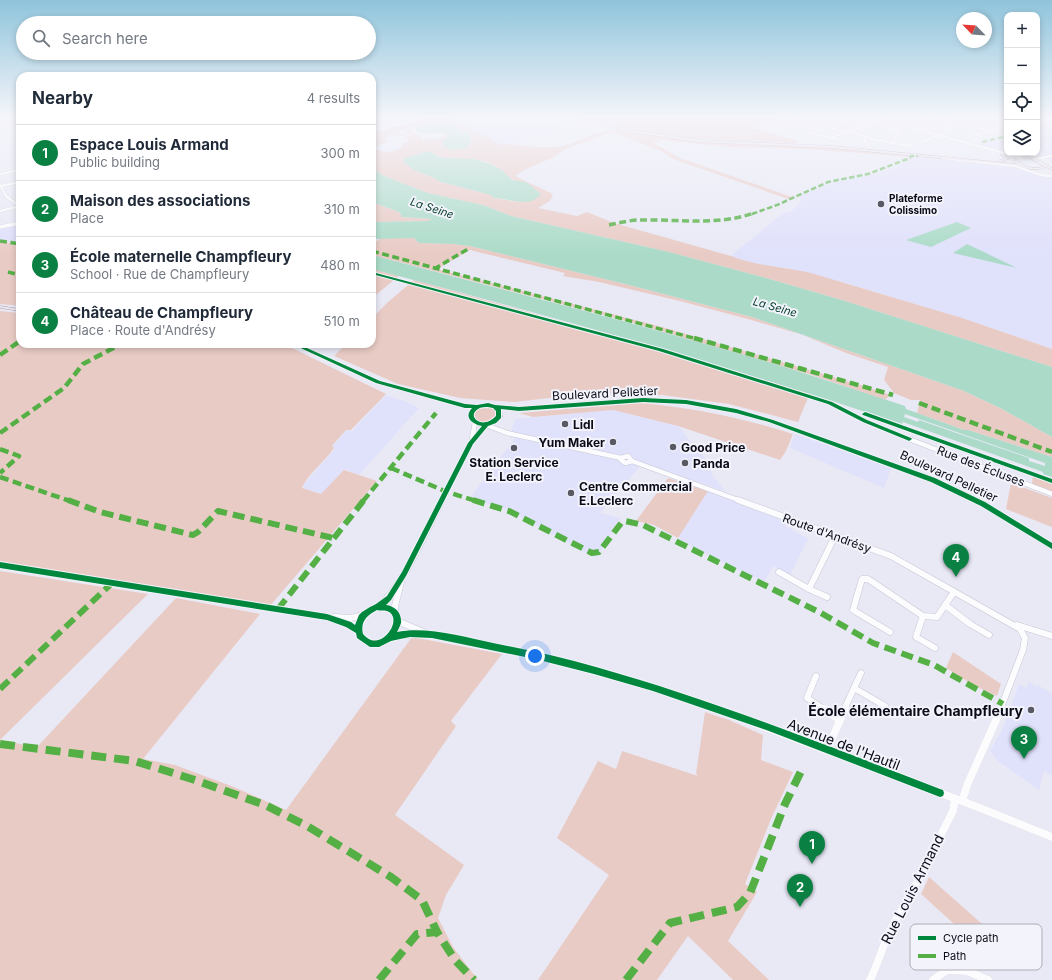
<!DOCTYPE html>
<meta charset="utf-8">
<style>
:root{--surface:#fff;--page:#f6f6f7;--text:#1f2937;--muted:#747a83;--line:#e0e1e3;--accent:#0b8043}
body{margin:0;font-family:Inter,sans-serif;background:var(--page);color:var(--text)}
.controls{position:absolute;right:12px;top:12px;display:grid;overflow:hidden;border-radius:8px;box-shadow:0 2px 6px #0003}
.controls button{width:36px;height:36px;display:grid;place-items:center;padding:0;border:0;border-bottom:1px solid var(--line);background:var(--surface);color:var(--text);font:20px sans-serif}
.compass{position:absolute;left:956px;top:12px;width:36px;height:36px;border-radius:50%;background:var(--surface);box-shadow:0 2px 6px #0003;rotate:295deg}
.you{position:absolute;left:535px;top:656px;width:14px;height:14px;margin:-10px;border:3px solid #fff;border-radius:50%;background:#1a73e8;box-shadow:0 0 0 6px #1a73e833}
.badge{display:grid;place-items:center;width:26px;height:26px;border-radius:50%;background:var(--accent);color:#fff;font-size:13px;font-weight:700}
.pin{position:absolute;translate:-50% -33px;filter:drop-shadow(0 1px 2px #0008)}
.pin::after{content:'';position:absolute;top:21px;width:14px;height:12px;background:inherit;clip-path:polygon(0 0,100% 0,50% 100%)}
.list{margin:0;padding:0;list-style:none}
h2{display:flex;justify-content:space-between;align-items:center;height:52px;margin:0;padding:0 16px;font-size:17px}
h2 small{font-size:13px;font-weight:400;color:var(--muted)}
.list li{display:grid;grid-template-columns:26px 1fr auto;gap:12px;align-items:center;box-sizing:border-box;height:56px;padding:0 16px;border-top:1px solid var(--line)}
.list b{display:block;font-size:15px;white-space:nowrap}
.list p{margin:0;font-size:13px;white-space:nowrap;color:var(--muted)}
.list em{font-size:13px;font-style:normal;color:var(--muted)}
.icon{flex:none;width:22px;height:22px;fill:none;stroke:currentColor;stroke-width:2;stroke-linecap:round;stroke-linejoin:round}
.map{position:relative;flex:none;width:1052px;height:980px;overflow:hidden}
.search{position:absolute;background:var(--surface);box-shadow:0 2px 6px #0003;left:16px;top:16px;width:360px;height:44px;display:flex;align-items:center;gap:10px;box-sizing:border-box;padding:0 14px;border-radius:22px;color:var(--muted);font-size:15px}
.panel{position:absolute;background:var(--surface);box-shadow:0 2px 6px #0003;left:16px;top:72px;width:360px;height:276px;border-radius:12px}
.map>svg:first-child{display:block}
</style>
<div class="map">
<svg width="1052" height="980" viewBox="0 0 1052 980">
<rect width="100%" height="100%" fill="#e9e9f6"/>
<g fill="#e0e1fb">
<path d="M377,117H434L394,127Z"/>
<path d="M446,117H580L586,119L506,147Z"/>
<path d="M1052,124V163L1050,160L1042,157L1012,153H1037V128Z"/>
<path d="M1007,136V152L973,144L981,143Z"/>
<path d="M914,157L1022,168L1042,176L1052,178V349L962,318L849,284L787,268L747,263L731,256L783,213L792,211L801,201L800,196L831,183L866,176L888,170Z"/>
<path d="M20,224V243L0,240V228Z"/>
<path d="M386,395L404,401L419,408L359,475L345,469L323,494L303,489L305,483L335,449L332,447L347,430L352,431Z"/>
<path d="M613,410L678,426L709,463L712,475L725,491L642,464L600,513L621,518L596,558L508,510L470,498L515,438L510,436L515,419Z"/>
<path d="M795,434L891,468L884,488L790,448Z"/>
<path d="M708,491L788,521L786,526L808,539L790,575L773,566L764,582L695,549L678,538Z"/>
<path d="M1029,682L1037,687L1038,685L1052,694V776L1044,771L1039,790L998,761L990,751L1004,726L1019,684L1026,688Z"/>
</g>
<g fill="#e9cbc5" fill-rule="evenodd">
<path d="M434,117H447L501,145L507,144L535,147H557L570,144L601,132L621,129L580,117H773L777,118L753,128L798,141L796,143C756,142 717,139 678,138L730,143L810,146L908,155L914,157L807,149L730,147L662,140L653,143L680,158L795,198L791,200L673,159L659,150L612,132L563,150L556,156L524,170L515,176L553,194L550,201L538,208L577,216L587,212L614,223L731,256C756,266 784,267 811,273L962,318L1052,349V367L845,301L773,280L669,252L511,216L483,205L428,193L384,176L372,169V131ZM447,121C450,121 465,133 471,137L472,141L466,148L450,150L448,147L443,145L442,142L451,135L441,132L440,134H444L445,136L436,140L430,138L422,141V138L410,130L405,131L411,136L406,137L410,141L402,144V147C392,153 384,154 374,148L380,144L386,143L387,141L384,140L391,135L398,136L404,135L398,133L400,131L430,123ZM425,152C432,152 438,157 446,158C461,160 477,157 492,164C500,168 505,175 512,179C519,184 523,179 531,188L519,202L494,198L491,195L441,182L430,176L414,170L407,163L405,158Z"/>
<path d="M372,202L399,212L402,217L433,219L428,221L372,222Z"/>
<path d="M381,238H414L419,243L454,244L470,246L629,285L752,317L964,391L1002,409L1052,437V457L968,430H964L917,413L920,400H911L894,393L884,380L888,367L846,353L803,335L748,319L680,301L599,282L563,276L565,273L470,250L437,269L662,327L861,385L890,395L885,400L812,375L619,319L372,255V244Z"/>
<path d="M0,241L16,244L20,246V306L0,304Z"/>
<path d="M372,269L399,276L372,298Z"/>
<path d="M414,280L608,334L810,393L798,422L729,404L662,395L592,393L515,402L460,398L398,384L334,356L346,344H372V318L388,302Z"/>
<path d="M0,311L20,313V344H282L290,347L386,394L351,430H346L332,446L334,448C325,462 308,473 302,488L321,494L344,470L377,481L269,607L0,565Z"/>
<path d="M642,403C694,408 743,418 793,434L786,451L780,460L678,426L613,410L533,417L519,413Z"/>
<path d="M487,406C492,407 496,409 497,415C491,423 480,426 473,417C473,409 480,408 487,406Z"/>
<path d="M1033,475L1052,483V492L1032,484Z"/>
<path d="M668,478L708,491L678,538L654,525L636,521Z"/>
<path d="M1011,483L1052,498V527L1006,509Z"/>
<path d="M0,571L148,594L0,740L37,747L176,598L260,614L143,759L175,765L234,787L286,810L412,637L502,654L451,721L456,726L395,815L464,865L446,895L438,918L453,947L478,980H0Z"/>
<path d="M953,652L1001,684L997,696L973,685L946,668Z"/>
<path d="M705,712L729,720L763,735L761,760L793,772L771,819L745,884L757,892L728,941L769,980H733L688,936L657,980H538L609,875L557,838L598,761L616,769L622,751L698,776L696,774Z"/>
<path d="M929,877L982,924L974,942L921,894Z"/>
</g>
<g fill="#abdbc8" fill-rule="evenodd">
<path d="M449,121L452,122L458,130L471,133L470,136L472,141L466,148L451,150L443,145L442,140L451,135C440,129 426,138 416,130V127L430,123Z"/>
<path d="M425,152H431L437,156L445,158L474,159L491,164L503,171L512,180L526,182L541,194C529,209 510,198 494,198L491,195L441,182L430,176L414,170L403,161L405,158Z"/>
<path d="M372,169L384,176L428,193L483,205L511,216L669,252L773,280L845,301L1052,367V437L1002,409L964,391L752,317L629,285L470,246L454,244L419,243L414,238L372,239V222L428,221L432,219L402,217L399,212L372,202Z"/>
<path d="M957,222L971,228L931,247L906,240Z"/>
<path d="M967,244L1017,268L953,253Z"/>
<path d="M372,255C500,289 628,321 755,358C806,373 855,390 905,406L906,409L964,430H968L1052,457V477L1043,474V472L903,422L902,424C727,365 550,316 372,269ZM905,414L1045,463V466L1029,461V458L919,420L918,422L904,417Z"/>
</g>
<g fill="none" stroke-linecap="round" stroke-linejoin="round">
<defs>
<g id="minor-far4">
<path d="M789,117L801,121"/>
<path d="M812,117L804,120L844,132"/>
<path d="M860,117L870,119"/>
<path d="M879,117L885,118"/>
<path d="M925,117L916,119L949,128"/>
<path d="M937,117L955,122"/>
<path d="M885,118L931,133L1022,158"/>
<path d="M840,120L860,127"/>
<path d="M956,121L991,132"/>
<path d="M782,125L786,127L804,120"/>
<path d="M863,126L873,129"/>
<path d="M372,131L428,117"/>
<path d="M849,131L876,140L893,143L894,138L899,132L876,121"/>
<path d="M808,133L840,140"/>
<path d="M972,134L977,135L1006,127L997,124"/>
<path d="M863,136L867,145"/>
<path d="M833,137L877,121L870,120L872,121"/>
<path d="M940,137L955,122L963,117"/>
<path d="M922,142L936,136"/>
<path d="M893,143L910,146L914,143"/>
<path d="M943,158L1015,166L1041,175L1050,176"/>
<path d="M1034,159L1052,156"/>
<path d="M0,174L20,170"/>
<path d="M0,185L6,196L19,206"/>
<path d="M1,186L20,182"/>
<path d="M0,211L20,206"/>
</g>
<path id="minor-far3" d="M0,227L20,223"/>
<g id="minor-far2">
<path d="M472,439L475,422"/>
<path d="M909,439L1052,494"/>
<path d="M621,458V460L625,463L632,461L741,501"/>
<path d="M441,501L471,443L486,425L507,433L621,458L628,456L632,461"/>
</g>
<g id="minor-far1">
<path d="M738,500L891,556L1020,629L1025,638L1023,650L1000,710"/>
<path d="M0,565L327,617L348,624L358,631"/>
<path d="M779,572L809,589L835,536"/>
<path d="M809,589L827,597"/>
<path d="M945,605L970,624L989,635"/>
<path d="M377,607C381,607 386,607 390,609C408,617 389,648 370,643C367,642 363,638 360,636C356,621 364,612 377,607Z"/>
<path d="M378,607C404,585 426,531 442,500"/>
<path d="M395,613V606L401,582"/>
<path d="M923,616L916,637L935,648"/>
<path d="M334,617L351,618L364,615"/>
<path d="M397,619L402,623L426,633"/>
<path d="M1017,625L1052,636"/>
<path d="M890,632L853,610L862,579H868L923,616L937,617L954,592"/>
<path d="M389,638C424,629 459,639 494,646C570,662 645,684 718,710"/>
<path d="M816,676L807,698L825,710"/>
<path d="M854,688L861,673"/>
<path d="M844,710L854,688L885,706"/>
</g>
<g id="minor">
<path d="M716,709L975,806L1052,837"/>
<path d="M824,709L840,720"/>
<path d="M827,750L845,709"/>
<path d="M962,801L968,783L1001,709"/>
<path d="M914,940L947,970"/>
<path d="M870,980C882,955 887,928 905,906L953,811L955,799"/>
<path d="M933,980L947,970L967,971L988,980"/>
</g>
<g id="major">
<path d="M578,117L637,131L699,140L832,146L1017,164L1014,161V159C1028,152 1040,161 1052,168V170L1046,167C1038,171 1029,170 1020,166L832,148L699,142L637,133L578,118ZM1020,158H1029L1044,166C1035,170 1024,167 1017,160Z"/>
<path d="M1003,154L1009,159L999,162V160L1005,159L1001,155Z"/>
<path d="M0,306L20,309V311L0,308Z"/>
<path d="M292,344H298L380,381L465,404L477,405L488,403L495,405L519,407L643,398L686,400L736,409L773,420L935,478L985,502L1052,543V549L981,506L931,482L769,422L736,413L686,404L643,402L519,411L501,409L502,417C487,436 459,422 472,408H465L376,383ZM488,407L493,408L496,411V416C482,431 466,416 478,409C481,407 485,407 488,407Z"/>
</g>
</defs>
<use href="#minor-far4" stroke="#c6c7d4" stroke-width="3"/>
<use href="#minor-far3" stroke="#c6c7d4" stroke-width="4"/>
<use href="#minor-far2" stroke="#c6c7d4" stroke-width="5.5"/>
<use href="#minor-far1" stroke="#c6c7d4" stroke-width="7"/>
<use href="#minor" stroke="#c6c7d4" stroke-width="8"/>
<use href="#major" stroke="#aa9fad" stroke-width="1"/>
<use href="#minor-far4" stroke="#fcfcfe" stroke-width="2.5"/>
<use href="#minor-far3" stroke="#fcfcfe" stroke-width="3.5"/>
<use href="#minor-far2" stroke="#fcfcfe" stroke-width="4.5"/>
<use href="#minor-far1" stroke="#fcfcfe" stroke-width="6"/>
<use href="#minor" stroke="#fcfcfe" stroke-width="8"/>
<use href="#major" fill="#ece6eb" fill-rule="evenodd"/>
<g stroke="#54b045" stroke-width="2.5" stroke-dasharray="5.5 2.5" stroke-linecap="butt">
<path d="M982,142L1007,136"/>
<path d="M752,214L777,205L828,182L868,174L910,158L911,156H918"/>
</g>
<g stroke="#54b045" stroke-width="3.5" stroke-dasharray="7 3.5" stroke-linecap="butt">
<path d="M609,225C619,223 630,220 640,220C678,219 718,226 754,213"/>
<path d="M0,241L20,244"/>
<path d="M372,251L697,339"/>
<path d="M434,269L468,249"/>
<path d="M8,272L20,275"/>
</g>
<g stroke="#54b045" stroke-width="4.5" stroke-dasharray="9 4.5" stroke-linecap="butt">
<path d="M694,338L893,395"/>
<path d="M0,355L20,341"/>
<path d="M919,403L1052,452"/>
<path d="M0,433L64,388L83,364L121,344"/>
<path d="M0,449L19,456L0,473"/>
<path d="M391,468L447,492L476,501"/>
<path d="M0,477L70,501"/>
<path d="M363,501L436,413"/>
</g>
<g stroke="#54b045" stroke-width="6" stroke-dasharray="12 6" stroke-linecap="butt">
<path d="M68,500L100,512L193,535L198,532L218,511L333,538"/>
<path d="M473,500L509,511L592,553L599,552L622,522L625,521L643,525L821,613L873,643L934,665L1003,704"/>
<path d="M278,609L364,500"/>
<path d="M0,689L112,583"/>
</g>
<g stroke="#54b045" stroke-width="8" stroke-dasharray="15 8" stroke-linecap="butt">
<path d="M0,744L135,761L195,780L265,805L307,826L391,877L422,900L437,932"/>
<path d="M379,980L417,934L437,932L455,960L474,980"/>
<path d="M626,980L670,923L737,907L750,893L785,804L804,765"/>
</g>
<defs>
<g id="cycleway">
<path d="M372,272L663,349L832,402L867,420L911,438L912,439L909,441L907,440L863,422L828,404L659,351L372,274Z"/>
<path d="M292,344H298L380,381L465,404L477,405L488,403L495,405L519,407L643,398L686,400L736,409L773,420L935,478L985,502L1052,543V549L981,506L931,482L769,422L736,413L686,404L643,402L519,411L501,409V418L496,423L488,426L473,444L406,576L391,600L386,605C395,606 402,613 401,623C400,626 398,630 397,632C426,626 464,637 493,643C527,650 562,657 596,667C713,700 826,745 940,789L943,790L944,793L943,796L940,797L769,731L653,691L594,674L535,659L432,638L410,637L400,639L391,641L379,647H370L357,638L356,633L346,627L327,620L0,568V562L327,614L351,622L355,625L359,615L362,612L370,607L376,604L387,596L402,572L468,443L482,426C473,424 463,418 472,408H465L376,383ZM488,407L493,408L496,411V416C482,431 466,416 478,409C481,407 485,407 488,407ZM377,610C380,611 384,610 387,611C403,617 386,645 371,640C368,639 365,636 363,634C360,622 367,615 377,610Z"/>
<path d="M865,412L1052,479V483L863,415L862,414Z"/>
</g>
</defs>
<use href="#cycleway" stroke="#f3f3fb" stroke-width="2"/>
<use href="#cycleway" fill="#00873e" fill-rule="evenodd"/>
</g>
<linearGradient id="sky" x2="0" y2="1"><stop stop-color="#8fc4db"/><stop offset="0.46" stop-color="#f5f5fb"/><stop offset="1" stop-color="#f5f5fb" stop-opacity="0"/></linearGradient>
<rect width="1052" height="254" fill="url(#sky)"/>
<g fill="#595965" stroke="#f3f3fb" stroke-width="1.5">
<circle cx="881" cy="204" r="4"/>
<circle cx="565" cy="424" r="4"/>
<circle cx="613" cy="442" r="4"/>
<circle cx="673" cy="447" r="4"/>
<circle cx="514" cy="448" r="4"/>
<circle cx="685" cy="463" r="4"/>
<circle cx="571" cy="493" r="4"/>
<circle cx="1031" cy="710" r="4"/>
</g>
<g text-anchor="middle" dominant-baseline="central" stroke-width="4" stroke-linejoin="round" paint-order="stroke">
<g font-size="10" font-weight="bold" fill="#0b0b17" stroke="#f3f3fb" text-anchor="start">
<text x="889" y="198">Plateforme<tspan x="889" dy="12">Colissimo</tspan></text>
</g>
<g font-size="11" font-style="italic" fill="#003c28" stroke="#f3f3fb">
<text transform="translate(432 208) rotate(18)">La Seine</text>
<text transform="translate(775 307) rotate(16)">La Seine</text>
</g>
<g font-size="12" fill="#0b0b17" stroke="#f3f3fb">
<text transform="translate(605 393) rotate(-3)">Boulevard Pelletier</text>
<text transform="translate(981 466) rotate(21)">Rue des Écluses</text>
<text transform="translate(949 476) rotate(25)">Boulevard Pelletier</text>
<text transform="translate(827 533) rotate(20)">Route d'Andrésy</text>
</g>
<g font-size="12" font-weight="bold" fill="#0b0b17" stroke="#f3f3fb" text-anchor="start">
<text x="573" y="424">Lidl</text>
<text x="605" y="442" text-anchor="end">Yum Maker</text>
<text x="681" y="447">Good Price</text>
<text x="514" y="462" text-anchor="middle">Station Service<tspan x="514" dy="14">E. Leclerc</tspan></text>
<text x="693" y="463">Panda</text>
<text x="579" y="486">Centre Commercial<tspan x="579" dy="14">E.Leclerc</tspan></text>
</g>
<g font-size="14" font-weight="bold" fill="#0b0b17" stroke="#f3f3fb" text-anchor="end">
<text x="1023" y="710">École élémentaire Champfleury</text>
</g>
<g font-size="14" fill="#0b0b17" stroke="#f3f3fb">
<text transform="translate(844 744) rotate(21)">Avenue de l'Hautil</text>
<text transform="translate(912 889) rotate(-63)">Rue Louis Armand</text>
</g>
</g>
<rect x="910" y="924" width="132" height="46" rx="6" fill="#f3f3fb" stroke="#adadb7" stroke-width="1"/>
<rect x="918" y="936" width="18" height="4" fill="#00873e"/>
<rect x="918" y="954" width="18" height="4" fill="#54b045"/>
<g font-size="11" fill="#0b0b17">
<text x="943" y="942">Cycle path</text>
<text x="943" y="960">Path</text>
</g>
</svg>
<div class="controls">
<button>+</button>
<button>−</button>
<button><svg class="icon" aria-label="locate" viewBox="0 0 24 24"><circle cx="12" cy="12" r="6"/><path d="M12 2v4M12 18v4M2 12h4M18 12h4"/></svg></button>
<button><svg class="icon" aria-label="layers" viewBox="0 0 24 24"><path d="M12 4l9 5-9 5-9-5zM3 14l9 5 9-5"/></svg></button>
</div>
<svg class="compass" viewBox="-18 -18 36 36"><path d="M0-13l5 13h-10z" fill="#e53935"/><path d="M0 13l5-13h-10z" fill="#747a83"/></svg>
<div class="you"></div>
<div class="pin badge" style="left:812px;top:864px">1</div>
<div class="pin badge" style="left:800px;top:907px">2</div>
<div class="pin badge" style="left:1024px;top:759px">3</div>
<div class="pin badge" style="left:956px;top:577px">4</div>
<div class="search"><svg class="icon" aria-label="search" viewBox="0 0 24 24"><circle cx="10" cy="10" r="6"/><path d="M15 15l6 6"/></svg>Search here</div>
<section class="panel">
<h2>Nearby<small>4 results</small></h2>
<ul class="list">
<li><span class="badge">1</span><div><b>Espace Louis Armand</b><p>Public building</p></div><em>300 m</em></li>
<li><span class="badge">2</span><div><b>Maison des associations</b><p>Place</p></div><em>310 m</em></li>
<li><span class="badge">3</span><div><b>École maternelle Champfleury</b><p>School · Rue de Champfleury</p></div><em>480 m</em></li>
<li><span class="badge">4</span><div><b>Château de Champfleury</b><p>Place · Route d'Andrésy</p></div><em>510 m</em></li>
</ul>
</section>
</div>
